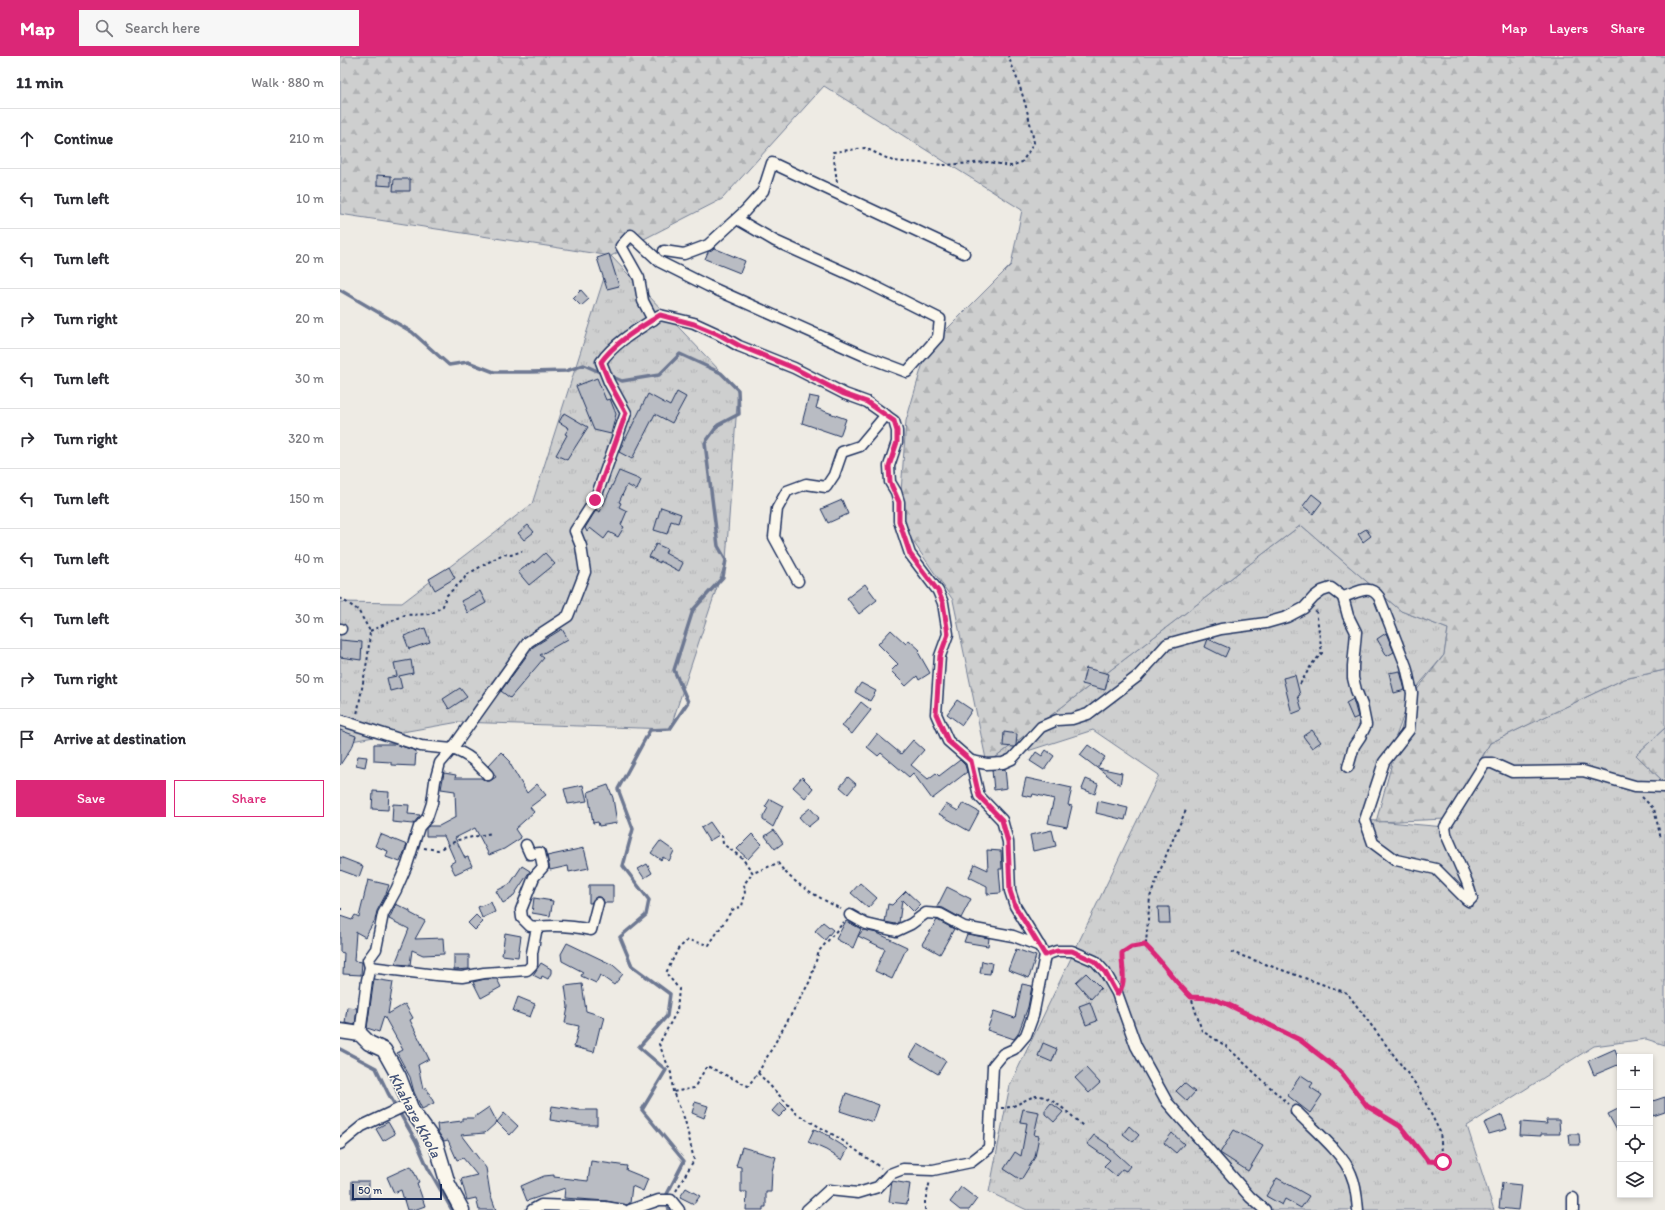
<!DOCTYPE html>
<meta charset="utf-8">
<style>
:root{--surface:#fff;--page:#f7f7f7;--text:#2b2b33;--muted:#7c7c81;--line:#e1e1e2;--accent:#db2777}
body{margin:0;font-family:Itim,sans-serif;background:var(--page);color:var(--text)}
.controls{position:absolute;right:12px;bottom:12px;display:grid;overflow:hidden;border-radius:0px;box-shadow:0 2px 6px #0003}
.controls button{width:36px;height:36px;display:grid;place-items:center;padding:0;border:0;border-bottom:1px solid var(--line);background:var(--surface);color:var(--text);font:20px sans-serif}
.scale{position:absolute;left:12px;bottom:10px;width:90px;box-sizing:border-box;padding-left:4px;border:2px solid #1b2f5e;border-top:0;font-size:11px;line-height:14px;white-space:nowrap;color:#1b2f5e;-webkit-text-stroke:3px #fbf7ec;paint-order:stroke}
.stop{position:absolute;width:12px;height:12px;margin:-9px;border:3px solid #db2777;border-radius:50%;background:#fff}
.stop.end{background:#db2777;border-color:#fff;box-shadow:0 1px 4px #0008}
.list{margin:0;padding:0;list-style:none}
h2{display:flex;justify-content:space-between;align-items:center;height:52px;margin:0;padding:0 16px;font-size:17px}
h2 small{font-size:13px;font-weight:400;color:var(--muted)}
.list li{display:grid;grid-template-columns:26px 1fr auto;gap:12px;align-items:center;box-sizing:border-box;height:60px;padding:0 16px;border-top:1px solid var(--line)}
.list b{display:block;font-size:15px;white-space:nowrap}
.list em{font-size:13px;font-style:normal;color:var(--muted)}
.actions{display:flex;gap:8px;padding:12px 16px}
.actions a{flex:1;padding:9px 0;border:1px solid var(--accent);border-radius:0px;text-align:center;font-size:14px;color:var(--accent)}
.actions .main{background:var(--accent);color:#fff}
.icon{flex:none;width:22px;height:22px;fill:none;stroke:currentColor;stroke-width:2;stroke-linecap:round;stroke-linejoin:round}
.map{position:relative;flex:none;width:1325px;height:1154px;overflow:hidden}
header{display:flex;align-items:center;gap:24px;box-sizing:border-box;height:56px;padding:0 20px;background:var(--accent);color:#fff}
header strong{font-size:19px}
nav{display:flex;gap:22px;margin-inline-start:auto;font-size:14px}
.search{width:280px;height:36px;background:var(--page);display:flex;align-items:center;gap:10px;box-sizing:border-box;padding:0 14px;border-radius:0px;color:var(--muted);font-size:15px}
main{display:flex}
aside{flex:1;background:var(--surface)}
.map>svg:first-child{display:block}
</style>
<header>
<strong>Map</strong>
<div class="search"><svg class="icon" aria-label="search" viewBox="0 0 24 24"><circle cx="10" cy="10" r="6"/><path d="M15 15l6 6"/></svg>Search here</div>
<nav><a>Map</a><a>Layers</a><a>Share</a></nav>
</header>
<main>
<aside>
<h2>11 min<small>Walk · 880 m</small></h2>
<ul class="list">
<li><svg class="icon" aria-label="ahead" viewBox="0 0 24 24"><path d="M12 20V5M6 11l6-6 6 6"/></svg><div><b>Continue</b></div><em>210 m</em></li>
<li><svg class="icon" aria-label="left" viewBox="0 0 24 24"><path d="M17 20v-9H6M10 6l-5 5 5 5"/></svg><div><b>Turn left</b></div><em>10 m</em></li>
<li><svg class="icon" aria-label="left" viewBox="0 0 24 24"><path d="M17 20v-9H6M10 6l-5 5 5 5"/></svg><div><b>Turn left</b></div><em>20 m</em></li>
<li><svg class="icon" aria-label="right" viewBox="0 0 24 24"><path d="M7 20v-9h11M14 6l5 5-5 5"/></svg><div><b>Turn right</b></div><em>20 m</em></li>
<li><svg class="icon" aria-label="left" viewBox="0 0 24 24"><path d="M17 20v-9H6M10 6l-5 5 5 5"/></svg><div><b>Turn left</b></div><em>30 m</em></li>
<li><svg class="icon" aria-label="right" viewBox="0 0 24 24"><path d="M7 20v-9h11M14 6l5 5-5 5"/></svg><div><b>Turn right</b></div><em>320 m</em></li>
<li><svg class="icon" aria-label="left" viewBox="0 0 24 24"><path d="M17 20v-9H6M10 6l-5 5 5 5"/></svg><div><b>Turn left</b></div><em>150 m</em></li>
<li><svg class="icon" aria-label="left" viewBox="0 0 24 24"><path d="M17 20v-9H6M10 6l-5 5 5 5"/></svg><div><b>Turn left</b></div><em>40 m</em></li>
<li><svg class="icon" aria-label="left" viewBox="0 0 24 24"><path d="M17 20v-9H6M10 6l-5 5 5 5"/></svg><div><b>Turn left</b></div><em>30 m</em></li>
<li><svg class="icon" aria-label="right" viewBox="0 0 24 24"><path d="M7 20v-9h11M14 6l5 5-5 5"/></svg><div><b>Turn right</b></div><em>50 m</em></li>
<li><svg class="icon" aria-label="arrive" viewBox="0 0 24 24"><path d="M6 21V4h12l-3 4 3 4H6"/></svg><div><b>Arrive at destination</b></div></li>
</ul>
<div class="actions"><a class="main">Save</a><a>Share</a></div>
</aside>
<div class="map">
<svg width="1325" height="1154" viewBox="0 0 1325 1154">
<defs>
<pattern id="grass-tufts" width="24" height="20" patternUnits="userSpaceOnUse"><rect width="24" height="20" fill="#cecfcf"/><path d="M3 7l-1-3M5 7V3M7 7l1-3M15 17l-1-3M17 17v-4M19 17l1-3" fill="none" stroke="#b0b2b4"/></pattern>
<pattern id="forest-firs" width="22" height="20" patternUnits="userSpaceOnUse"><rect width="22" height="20" fill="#cecfcf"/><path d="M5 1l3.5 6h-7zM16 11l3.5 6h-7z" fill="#b0b2b4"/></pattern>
</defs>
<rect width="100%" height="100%" fill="#eeebe4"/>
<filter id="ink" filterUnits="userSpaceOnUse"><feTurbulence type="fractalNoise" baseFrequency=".025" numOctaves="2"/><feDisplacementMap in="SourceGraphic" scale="8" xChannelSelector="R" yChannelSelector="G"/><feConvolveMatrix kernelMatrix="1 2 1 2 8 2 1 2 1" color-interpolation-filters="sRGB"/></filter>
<g filter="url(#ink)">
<g fill="url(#grass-tufts)" stroke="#747f96">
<path d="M271,200L398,334L386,504L330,673L119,666L0,687V546L62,547L192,448Z"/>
<path d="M961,469L1061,555L1108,573L1104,599L1072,637L1025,764L1105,771L1150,687L1284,623L1325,614V672L1296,699L1325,727V989L1306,983L1254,990L1127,1070L1154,1154H687L649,1136L670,1029L819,719L753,674L647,708Z"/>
</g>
<g fill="url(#forest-firs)" stroke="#747f96">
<path d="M0,0H1325V614L1284,623L1150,687L1106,763L1036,766L1069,644L1104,599L1108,573L1061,555L961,469L647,708L613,544L559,465L566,365L587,293L671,209L682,154L484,30L382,143L271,200L0,158Z"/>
<path d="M1325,672V727L1296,699Z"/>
</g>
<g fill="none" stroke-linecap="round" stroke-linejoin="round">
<g stroke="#6d7892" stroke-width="3.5">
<path d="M0,234L72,276L109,309L128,306L154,316H190L226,315L244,309L262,317"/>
<path d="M268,319L282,325L319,319L340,298L381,317L398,334L399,358L378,369L365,387L378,490L386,504L383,521L353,554L334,614L348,646L330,673L310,674L278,733L293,773L283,810L309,844L306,859L280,881L292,910L330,938L327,960L299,991L326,1014L302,1054L344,1105L326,1140L329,1154"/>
<path d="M0,993L36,1012L48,1037L76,1085L88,1112L112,1154"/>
</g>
</g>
<g fill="#b9bcc3" stroke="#1b2f5e">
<path d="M37,119L51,120V130L37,129Z"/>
<path d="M54,123H70V135H53Z"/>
<path d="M374,192L405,205L400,217L365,203L368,196Z"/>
<path d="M269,198L279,230L267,233L257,202Z"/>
<path d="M241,234L249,243L241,250L233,242Z"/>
<path d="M257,322L266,344L270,343L276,358L271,378L254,374L236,330Z"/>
<path d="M337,336L346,341L332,367L315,358L292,403L279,396L308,338L330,350Z"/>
<path d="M469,340L479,342L476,352L506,363L500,380L462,367Z"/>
<path d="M224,357L248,371L227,404L216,399L227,379L225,378L229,372L219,366Z"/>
<path d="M279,415L301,424L297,434L287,429L279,446L281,447L279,451L287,455L281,469L284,471L278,481L269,476L264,483L250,472L247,476L245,472L256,454L260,456Z"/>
<path d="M972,438L982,446L973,458L963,450Z"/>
<path d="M502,444L508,458L488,467L481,453Z"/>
<path d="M321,451L341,458L338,467L331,465L327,478L314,474Z"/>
<path d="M188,469L194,476L184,484L178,477Z"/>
<path d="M1026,473L1031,480L1023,486L1018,478Z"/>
<path d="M316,488L327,493L325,497L343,507L339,515L320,505V507L309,501Z"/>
<path d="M205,497L215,508L189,529L178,516L193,505L194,507Z"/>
<path d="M109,511L115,522L95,534L89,523Z"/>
<path d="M525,528L537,544L519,558L507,542Z"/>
<path d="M140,535L146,547L128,557L121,545Z"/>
<path d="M85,572L90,586L69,593L64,580Z"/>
<path d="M222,573L228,583L200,599L204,602L170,642L161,635L193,591Z"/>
<path d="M551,574L566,588L569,584L580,594L578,596L590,617L579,624L577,620L566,630L551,615L558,608L538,588Z"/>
<path d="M1046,577L1054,596L1047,600L1037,583Z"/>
<path d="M868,583L889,592L885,601L865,591Z"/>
<path d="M0,584L22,586L21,604L0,601Z"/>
<path d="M71,604L73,617L59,620L62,632L50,635L47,622L57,620L54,607Z"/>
<path d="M746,612L769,618L765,634L742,628Z"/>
<path d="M1060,615L1065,634L1054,637L1049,617Z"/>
<path d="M955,619L960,639L958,640L962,654L952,658L943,622Z"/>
<path d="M521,627L536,635L530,645L515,636Z"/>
<path d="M120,632L127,641L109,653L103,643Z"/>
<path d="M1013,643L1018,661L1013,663L1006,647Z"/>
<path d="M617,644L632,654L622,669L607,658Z"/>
<path d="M521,646L531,654L512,678L502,670Z"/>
<path d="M0,674L16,680L13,689L0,709Z"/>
<path d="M972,674L981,686L972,692L963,680Z"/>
<path d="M664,676L677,678L676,689L674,691L663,690Z"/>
<path d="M537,678L561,698L573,684L584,694L571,709L588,723L596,717L599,720L620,704L625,709L627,716L592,743L573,717L569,721L541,697L538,700L527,691Z"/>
<path d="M34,688H55L76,695L75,710L51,709V706L34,705Z"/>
<path d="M748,689L765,701L757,712L740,699Z"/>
<path d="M706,694L714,700L704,714L690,705L696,696L702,700Z"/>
<path d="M161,696L170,705L169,706L187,737L197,728L206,739L190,751L194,756L175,773L181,782L164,793L149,799L135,772L115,782L125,802L128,801L132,810L115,818L110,808L115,805L104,780H86V772L89,770H99L116,761L115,735L101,733L104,717L116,719L115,722H141L146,725H150L156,721L148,710Z"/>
<path d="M18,700L27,701L25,711L16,709Z"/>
<path d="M758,712L782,717L780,729Z"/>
<path d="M665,713L667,732L654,734L652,714Z"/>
<path d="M462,721L473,732L465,742L453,731Z"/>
<path d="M508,721L516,728L508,738L500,731Z"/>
<path d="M686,722L732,732L728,749L732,750L727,771L708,767L714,743L693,738L692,741L682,739Z"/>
<path d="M746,723L758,728L755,738L742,733Z"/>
<path d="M243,729L247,745L228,748L224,733Z"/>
<path d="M268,729L273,742L277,767L259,770L258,766L253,767L248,736Z"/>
<path d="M33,735L49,736L48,754L32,753Z"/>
<path d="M430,743L443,750L433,771L423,764V761L428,752L425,751Z"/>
<path d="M758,745L788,752L785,764L756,757Z"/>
<path d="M623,747L639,756L629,775L599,758L606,748L618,755Z"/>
<path d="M53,748L69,749L68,758L80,759L78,762L73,768L52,766Z"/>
<path d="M470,752L479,762L468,771L459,761Z"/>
<path d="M370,766L379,779L369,785L361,772Z"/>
<path d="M434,774L443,787L435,793L425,780Z"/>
<path d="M712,774L716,790L693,795L690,779Z"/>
<path d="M40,778L67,789L60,806L46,801L48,795L35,790Z"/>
<path d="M412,778L422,788L408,803L397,793Z"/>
<path d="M320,785L334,795L329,805L323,801L321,804L311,797Z"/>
<path d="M244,792L249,812L229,816L228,810L210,814L207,800Z"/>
<path d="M647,794L661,795L662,813H659L661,837L647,838V830L629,821L635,808L648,814Z"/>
<path d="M0,801L23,810L19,821L0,814Z"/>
<path d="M307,808L312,817L304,822L298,813Z"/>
<path d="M182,810L190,815L172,842L163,847L156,835L170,828Z"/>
<path d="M28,824L49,829L46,838L37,855L35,864L25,881L16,876L14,905L22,906L21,919L3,918L4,897L0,896V860L12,864L15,859L19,861Z"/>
<path d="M520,827L537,842L528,852L511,837Z"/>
<path d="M249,829H273V847H264L263,843L259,841H256L251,847H249Z"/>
<path d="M607,831L631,843L621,862L603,852L597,851Z"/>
<path d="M566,835L581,849L574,856L562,844L559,867L556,868L545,866L548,848L552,849Z"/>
<path d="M194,842L213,845L210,860L192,857Z"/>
<path d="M151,846L155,856L142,862L138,851Z"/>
<path d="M56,848L70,855V857L85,865L75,883L103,882L104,898L83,899L72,894L70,909L55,908L69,873L49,863Z"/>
<path d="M818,851H829L830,867H819Z"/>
<path d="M136,859L143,866L135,874L128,867Z"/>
<path d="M597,864L614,873L600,898L582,888Z"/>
<path d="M506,865L521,873L518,880L523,874L537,877L567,891L552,923L535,915L545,893L518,880L513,892L496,883Z"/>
<path d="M483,866L493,874L485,884L475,875Z"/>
<path d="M165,877L181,880L178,901L162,899Z"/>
<path d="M627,878L649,882L648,890L624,886Z"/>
<path d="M227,887L273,909L283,918L274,929L260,919L256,927L241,920L243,916L222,905L221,898Z"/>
<path d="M676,893L696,900L689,922L668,914Z"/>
<path d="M114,899H129V913L114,914Z"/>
<path d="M642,905L652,907L650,918L640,917Z"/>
<path d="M201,907L211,913V917L208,923L202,920L201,923L193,919Z"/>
<path d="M746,917L761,932L751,943L736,926Z"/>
<path d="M34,923L53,926L48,958L65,948L73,962L70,964L89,1003L78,1009L83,1033L86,1031L94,1047L82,1053L74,1036L70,1021L57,997L63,994L44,960L39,976L27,972Z"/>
<path d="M145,923H157L161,931L141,942L133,926Z"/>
<path d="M242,928L246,955L265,961L262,972L260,971L254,996L234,991L239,970L225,967L228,951L225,930Z"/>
<path d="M682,928L692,930L688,951L678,978L674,983L647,974L654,955L675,962Z"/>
<path d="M178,941L195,948L190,961L173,955Z"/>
<path d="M750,946L757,965L746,969L739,950Z"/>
<path d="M7,951L17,952L15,969L5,967Z"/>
<path d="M703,987L717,993L712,1006L698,1000Z"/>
<path d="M578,988L606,1005L598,1018L570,1001Z"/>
<path d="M1275,993L1280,1008L1254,1019L1248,1005Z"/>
<path d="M746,1012L760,1027L749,1037L735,1022Z"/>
<path d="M961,1019L973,1027L970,1031L982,1039L970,1057L947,1039Z"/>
<path d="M844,1027L855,1036L847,1045L836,1035Z"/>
<path d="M506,1037L539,1049L533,1066L500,1055Z"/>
<path d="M1325,1041V1056L1313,1060L1310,1052V1046Z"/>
<path d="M355,1046L368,1050L364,1062L352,1057Z"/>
<path d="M440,1046L447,1053L439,1061L432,1055Z"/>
<path d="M711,1047L723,1056L714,1066L705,1058V1054Z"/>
<path d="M212,1050L239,1054H257V1069H242L210,1064Z"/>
<path d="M149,1051L157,1066L145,1077L121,1079L146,1112L150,1137L156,1154H139L136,1142L127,1144L121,1123L137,1119L123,1102L117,1104L108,1084L104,1085L98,1076L97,1068L122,1065V1062H133Z"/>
<path d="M1280,1052V1080L1268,1058Z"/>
<path d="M683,1053L699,1056L694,1079L699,1080L695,1101L681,1124L664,1113L675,1096L681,1100L687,1067L680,1066Z"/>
<path d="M164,1057L178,1070L170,1079L157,1066Z"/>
<path d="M1162,1059L1167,1073L1149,1078L1144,1067Z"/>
<path d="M1206,1064H1219L1220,1078H1201V1080L1180,1079L1181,1066L1207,1068Z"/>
<path d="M48,1066L55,1078L43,1085L36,1073Z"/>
<path d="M789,1070L799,1079L793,1086L783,1078Z"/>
<path d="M474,1073L490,1080L489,1081L508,1093L502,1104L486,1094L468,1086Z"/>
<path d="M894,1074L923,1090L908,1115L880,1097Z"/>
<path d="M832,1077L844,1088L836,1097L824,1087Z"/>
<path d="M1229,1078H1239L1240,1089H1230Z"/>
<path d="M754,1079L769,1089L768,1090L790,1110L786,1115L782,1113L776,1120L764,1110L770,1104L747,1088Z"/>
<path d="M402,1091L436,1101L432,1115L431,1136H426V1151H423V1154H406L407,1136H401V1111L396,1110Z"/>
<path d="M251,1105L287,1110L286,1114L308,1123L303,1135L292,1130L290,1147L287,1149L266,1145L224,1142L225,1132L187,1145L181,1130L204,1120L214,1119V1121L248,1125Z"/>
<path d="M71,1110L79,1126L77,1127L85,1150L74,1154H67L61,1134L54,1137L47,1121Z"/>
<path d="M937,1122L969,1140L961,1152L945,1143L942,1149L926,1140Z"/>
<rect x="12" y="1125" width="17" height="17"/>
<path d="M552,1125L570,1128L567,1148L549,1146Z"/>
<path d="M1162,1127L1181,1129L1178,1154L1159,1152Z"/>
<path d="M621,1131L637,1143L629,1154H620L610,1146Z"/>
<path d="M346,1132L360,1140L354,1148L340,1141Z"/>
</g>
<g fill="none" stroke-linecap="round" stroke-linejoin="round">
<defs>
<g id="street">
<path d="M324,195L344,198L368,189L405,155L423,135L432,107L624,197"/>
<path d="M313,264L303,245L299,222L281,190L291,179L320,206L368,230L525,300L567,316L598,281L600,263L522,224L435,185L397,163"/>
<path d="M458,525L434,481L437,453L447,435L466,428L486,431L494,419L502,396L520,390L546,359"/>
<path d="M1003,541L1008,560L1016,576L1013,610V622L1016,634L1022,649L1026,669L1020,681L1014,690L1008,711"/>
<path d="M0,573H1"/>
<path d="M0,664L81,690L112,693L188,586L228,560L245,516L241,490L235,475L255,444L286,357L269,326L261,306C275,286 300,272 320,259L354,267L378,278L399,290L454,312L505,338L527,346L554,365L557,375V386L549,410L550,426L556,436L559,446V465L570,498L598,535L603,547L608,578L600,600L596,658L608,685L631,705L639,740L662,764L668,786L670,835L675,850L705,899L693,960L686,979L674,993L663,998L653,1010L649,1092L631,1106L593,1114L563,1113L550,1118L538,1131L518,1137L489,1134L467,1154"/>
<path d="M631,705L647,708L663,707L672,703L701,671L717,664L732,663L748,658L798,620L827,588L881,573L926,567L947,561L964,552L974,541L982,535L991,532L1003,541C1017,537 1029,527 1039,541L1066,610L1072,637L1069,674L1044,706L1025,764L1033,787L1056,804L1096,813L1126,843L1129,845L1132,842L1127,826L1106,778L1105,771L1145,707H1152L1172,716L1243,715L1295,730L1325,731"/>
<path d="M510,859L526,868L556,875L571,868L586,857L600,858L624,871L673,880L700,890"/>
<path d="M197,871C216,869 233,870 251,874L258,847"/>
<path d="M705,899L717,895H732L755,905L765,916L777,937L796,990L827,1046L910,1141L925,1154"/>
<path d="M30,911L96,919L122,921L144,917L187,914L192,909V897L197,871L190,870L182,862L181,854L194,821L203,811L200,797L190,798L186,789"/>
<path d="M20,978L27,924L30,911L28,904L36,893L43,858L56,834L67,809L79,771L87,762L92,747L95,725L100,707L112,693C128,698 137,707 148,719"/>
<path d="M956,1055C972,1072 1003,1097 1011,1118C1016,1129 1017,1142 1018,1154"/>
<path d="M0,1088L22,1070L69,1048"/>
<path d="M1233,1142V1154"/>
<path d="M192,1154L201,1149L265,1151L283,1154"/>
<path d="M290,1154L319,1144H331L339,1154"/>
</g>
<path id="secondary" d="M0,975L20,978L29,987L44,994L59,1021L72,1055L96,1088L108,1128L122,1154"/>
</defs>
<use href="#street" stroke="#1b2f5e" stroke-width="13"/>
<use href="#secondary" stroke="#1b2f5e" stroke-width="17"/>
<g stroke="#1b2f5e" stroke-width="2" stroke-dasharray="3 3" stroke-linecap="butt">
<path d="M497,126L493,96L525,92L553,105L605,109L648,106L671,110L682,106L694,87C689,57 680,28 668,0"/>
<path d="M0,542L18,554L30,575L28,600L17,659"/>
<path d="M30,575L65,559L91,558L103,550L106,540L124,523L126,519L163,498L171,499L182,495"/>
<path d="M960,628L972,608L982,597L976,554"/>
<path d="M1302,741L1314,753L1321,783"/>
<path d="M382,779L383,788L402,802L413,817L438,807C451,827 480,842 501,853"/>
<path d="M84,792L98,794L118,784L152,777"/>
<path d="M0,853H2"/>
<path d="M805,889C822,905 834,925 851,941"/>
<path d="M891,896L1007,937L1077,1030L1100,1076L1103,1106L1088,1105L1060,1070L1027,1050L1000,1015L960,984L887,948L869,942L851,941L862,975L886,990L948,1048"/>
<path d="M783,926L782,914V897C790,889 799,893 806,887L810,841L827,797L846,754"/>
<path d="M418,1017L457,1058L499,1082L541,1112"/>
<path d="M333,1036L331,1017L319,988L337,955L339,933L326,917L338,893L348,884L369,889L392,854L402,850L405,838L404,828L413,817"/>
<path d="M661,1052C677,1052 683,1043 696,1040C710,1038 733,1061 743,1070"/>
<path d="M336,1135L354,1104L345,1064L333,1036L354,1032L367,1010L408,1030L418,1017L470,925L479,895L504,866"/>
<path d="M585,1154V1145L590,1125"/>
</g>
<use href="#street" stroke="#fbf7ec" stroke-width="10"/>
<use href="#secondary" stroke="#fbf7ec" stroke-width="14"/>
</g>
</g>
<g fill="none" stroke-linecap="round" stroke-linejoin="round" filter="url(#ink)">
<path stroke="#db2777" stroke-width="5" d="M255,444L286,357L269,326L261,306C275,286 300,272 320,259L354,268L378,278L400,290L454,312L504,338L527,346L554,365L557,375V386L549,410L550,426L559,446V465L570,498L598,535L603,547L608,578L600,600L596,658L608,685L631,705L639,740L662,764L668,786L670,835L675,850L705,899L717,895H732L754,905L765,916L777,938C788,928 781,910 782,897L791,891L805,889C822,905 834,925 851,941L870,942L887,948L960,984L1000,1015L1027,1050L1060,1070L1088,1105L1103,1106"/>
</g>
<g text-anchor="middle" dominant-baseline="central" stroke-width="3" stroke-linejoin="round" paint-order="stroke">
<g font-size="15" font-style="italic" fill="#445378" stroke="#fbf7ec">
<text transform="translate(75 1059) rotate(62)">Khahare Khola</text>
</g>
</g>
</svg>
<div class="controls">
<button>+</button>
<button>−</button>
<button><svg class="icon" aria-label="locate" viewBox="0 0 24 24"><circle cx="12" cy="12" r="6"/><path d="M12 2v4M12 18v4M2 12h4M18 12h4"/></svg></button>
<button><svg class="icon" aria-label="layers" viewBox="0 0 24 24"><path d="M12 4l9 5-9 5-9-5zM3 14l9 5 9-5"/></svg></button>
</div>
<div class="scale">50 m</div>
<div class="stop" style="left:1103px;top:1106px"></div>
<div class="stop end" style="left:255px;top:444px"></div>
</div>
</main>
